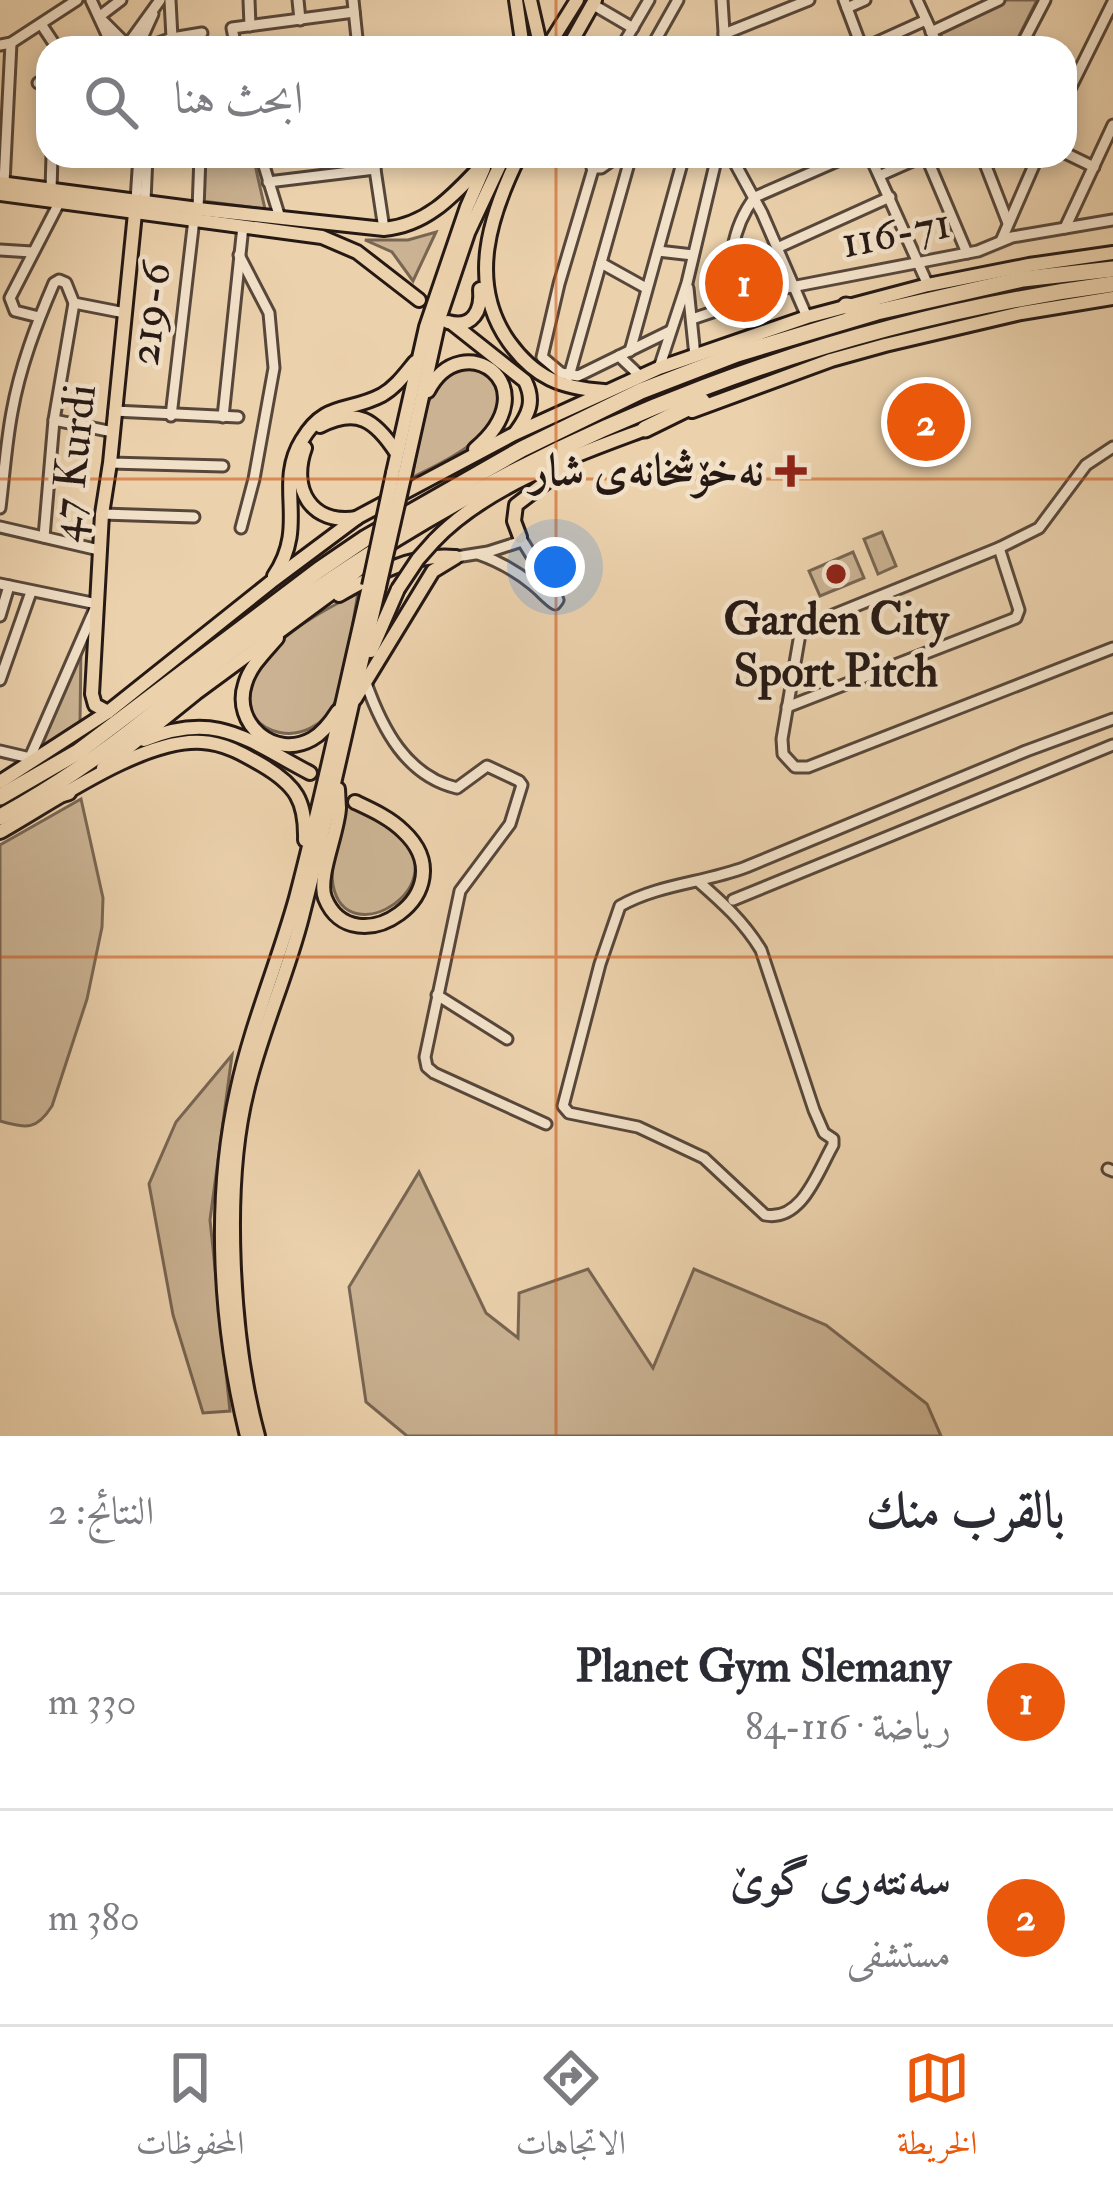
<!DOCTYPE html>
<html lang="ar">
<meta charset="utf-8">
<style>
:root{--surface:#fff;--page:#f7f7f7;--text:#2b2b33;--muted:#7c7c81;--line:#e1e1e2;--accent:#ea580c}
body{margin:0;font-family:"IM FELL Double Pica",Amiri,serif;background:var(--page);color:var(--text);direction:rtl}
.you{position:absolute;left:555px;top:567px;width:42px;height:42px;margin:-30px;border:9px solid #fff;border-radius:50%;background:#1a73e8;box-shadow:0 0 0 18px #1a73e833}
.badge{display:grid;place-items:center;width:78px;height:78px;border-radius:50%;background:var(--accent);color:#fff;font-size:39px;font-weight:700}
.pin{position:absolute;translate:-50% -50%;border:6px solid #fff;box-shadow:0 3px 12px #0006}
.list{margin:0;padding:0;list-style:none}
h2{display:flex;justify-content:space-between;align-items:center;height:156px;margin:0;padding:0 48px;font-size:51px}
h2 small{font-size:39px;font-weight:400;color:var(--muted)}
.list li{display:grid;grid-template-columns:78px 1fr auto;gap:36px;align-items:center;box-sizing:border-box;height:216px;padding:0 48px;border-top:3px solid var(--line)}
.list b{display:block;font-size:45px;white-space:nowrap}
.list p{margin:0;font-size:39px;white-space:nowrap;color:var(--muted)}
.list em{font-size:39px;font-style:normal;color:var(--muted)}
.icon{flex:none;width:66px;height:66px;fill:none;stroke:currentColor;stroke-width:2;stroke-linecap:round;stroke-linejoin:round}
.map{position:relative;flex:none;width:1113px;height:1436px;overflow:hidden;direction:ltr}
.search{position:absolute;background:var(--surface);box-shadow:0 6px 18px #0003;left:36px;right:36px;top:36px;height:132px;display:flex;align-items:center;gap:30px;box-sizing:border-box;padding:0 42px;border-radius:36px;color:var(--muted);font-size:45px}
.sheet{height:588px;background:var(--surface)}
nav{display:flex;justify-content:space-around;align-items:center;box-sizing:border-box;height:168px;border-top:3px solid var(--line);background:var(--surface);font-size:33px;color:var(--muted)}
nav a{display:grid;justify-items:center;gap:6px}
nav .on{color:var(--accent)}
.map>svg:first-child{display:block}
</style>
<div class="map">
<svg width="1113" height="1436" viewBox="0 0 1113 1436">
<rect width="100%" height="100%" fill="#ebd1ac"/>
<filter id="stains"><feTurbulence type="fractalNoise" baseFrequency=".00167" numOctaves="4"/><feColorMatrix values="0 0 0 0 .2 0 0 0 0 .09 0 0 0 0 .02 0 0 0 .5 -.17"/></filter>
<radialGradient id="worn" r=".72"><stop offset=".6" stop-color="#630" stop-opacity="0"/><stop offset="1" stop-color="#630" stop-opacity=".3"/></radialGradient>
<g fill="#cab292" stroke="#786653" stroke-width="3">
<path d="M1000,0H1037L1013,48H946L939,30Z"/>
<path d="M201,156H253L265,209L202,201Z"/>
<path d="M436,232L413,281L392,252L365,240H408Z"/>
<path d="M467,367C481,370 492,373 497,387C514,432 443,461 412,478C420,440 420,377 467,367Z"/>
<path d="M882,532L896,566L878,574L864,539Z"/>
<path d="M853,552L864,578L820,596L809,571Z"/>
<path d="M358,593C352,624 347,675 335,702C312,753 239,737 249,688C259,644 321,611 358,593Z"/>
<path d="M81,645L80,725L37,754Z"/>
<path d="M81,799L103,898L102,927L87,999L52,1106C36,1131 27,1128 0,1121V845Z"/>
<path d="M346,803C361,811 381,819 395,830C461,885 346,955 333,885C329,864 342,825 346,803Z"/>
<path d="M232,1055L210,1220L230,1411L203,1413L173,1315L149,1184L176,1122Z"/>
<path d="M419,1172L486,1313L518,1338L519,1293L588,1269L653,1368L694,1269L826,1325L927,1404L941,1436H407L366,1402L349,1287Z"/>
</g>
<g fill="none" stroke-linecap="round" stroke-linejoin="round">
<defs>
<g id="minor">
<path d="M91,0L109,39L118,48"/>
<path d="M170,0L172,38"/>
<path d="M249,0L250,26"/>
<path d="M298,0L300,20"/>
<path d="M353,0L358,48"/>
<path d="M722,0L725,48"/>
<path d="M844,0L862,48"/>
<path d="M917,0L939,48"/>
<path d="M592,4L633,28"/>
<path d="M847,8L865,0"/>
<path d="M100,16L121,0"/>
<path d="M103,21L126,44"/>
<path d="M41,24L57,48"/>
<path d="M931,32L999,0"/>
<path d="M724,34L809,0"/>
<path d="M129,43L160,0"/>
<path d="M0,45L11,43L77,0"/>
<path d="M138,47L153,14"/>
<path d="M144,48L172,38L202,33"/>
<path d="M236,48L232,28L354,12"/>
<path d="M621,48L649,0"/>
<path d="M651,48L678,0"/>
<path d="M864,48L926,20"/>
<path d="M1020,48L1045,0"/>
<path d="M38,83L48,77"/>
<path d="M1065,99L1113,2"/>
<path d="M1065,153L1094,167"/>
<path d="M261,156L280,218"/>
<path d="M373,156L384,229"/>
<path d="M597,156L559,284L542,357L561,373L578,376L670,331"/>
<path d="M731,156L762,213L807,317"/>
<path d="M870,156L928,285"/>
<path d="M926,156L967,253"/>
<path d="M982,156L1008,223"/>
<path d="M592,168H601L618,156"/>
<path d="M881,175L924,156"/>
<path d="M268,182L375,169"/>
<path d="M4,183L11,43"/>
<path d="M51,190L52,156"/>
<path d="M136,200L139,156"/>
<path d="M145,201L147,156"/>
<path d="M198,209L200,156"/>
<path d="M1065,228L1113,125"/>
<path d="M1001,241L1038,156"/>
<path d="M777,248L890,197"/>
<path d="M0,250L32,252"/>
<path d="M658,251L693,255"/>
<path d="M239,255L269,313L274,368L254,479L241,528"/>
<path d="M601,263L646,288"/>
<path d="M688,288L695,356"/>
<path d="M733,305C727,268 731,228 755,197L849,156"/>
<path d="M39,317L15,311L10,298L59,203"/>
<path d="M692,319L781,289L978,251L1012,237L1113,220"/>
<path d="M630,351L684,156"/>
<path d="M619,356L640,376"/>
<path d="M659,368L687,283L717,156"/>
<path d="M569,376L631,156"/>
<path d="M114,411L238,417"/>
<path d="M171,416L194,219"/>
<path d="M223,417L243,226"/>
<path d="M54,420L113,432"/>
<path d="M1113,447L1086,465L1039,528L999,548L801,628L782,739L783,754L795,767H808L1113,648"/>
<path d="M110,463L223,466"/>
<path d="M0,508C4,476 6,444 12,412C20,367 36,325 54,283L59,280L66,283L74,303L125,313"/>
<path d="M102,514L194,517"/>
<path d="M0,527L99,550"/>
<path d="M44,537L54,420L74,303"/>
<path d="M478,554C498,561 516,571 532,584C541,591 547,599 555,604L558,600L554,592L520,537"/>
<path d="M456,557L488,552L522,541"/>
<path d="M0,584L97,604L28,762"/>
<path d="M0,616L9,586"/>
<path d="M0,680L31,592"/>
<path d="M366,683C382,728 406,776 457,788L487,766L519,781L522,785L510,824L460,891L425,1057L427,1067L434,1073L546,1124"/>
<path d="M787,707L1016,618L1019,610L999,548"/>
<path d="M0,751L30,758"/>
<path d="M699,882C723,903 744,922 761,950L814,1110L824,1133L833,1139V1145C818,1171 802,1222 765,1215L704,1158L638,1127L569,1113L563,1106L600,964L620,906C659,884 704,883 746,867L1026,751L1113,719"/>
<path d="M733,900L1113,745"/>
<path d="M437,995L507,1039"/>
<path d="M1108,1169L1113,1171"/>
</g>
<g id="major">
<path d="M516,0L523,48"/>
<path d="M530,0L541,48"/>
<path d="M547,48L577,0"/>
<path d="M568,48L595,0"/>
<path d="M519,156C490,215 467,283 509,342C535,378 561,388 604,391"/>
<path d="M0,183L198,209L384,229C430,225 457,191 487,160"/>
<path d="M0,194L322,237L357,252L419,300"/>
<path d="M448,322C473,329 482,310 480,289"/>
<path d="M453,324L525,381C535,401 529,414 516,432"/>
<path d="M428,391C462,325 551,385 475,449"/>
<path d="M692,411L831,360L885,345L1021,313L1113,298"/>
<path d="M320,426C357,407 375,420 396,452"/>
<path d="M305,448C290,489 311,525 357,518"/>
<path d="M393,473L426,327L467,207L484,168"/>
<path d="M405,473L440,316L468,233L504,156"/>
<path d="M520,537L514,521L516,505L571,463"/>
<path d="M434,541C488,484 579,454 651,427"/>
<path d="M274,576C309,525 274,485 302,440C325,401 348,413 382,395C396,387 405,374 415,362"/>
<path d="M339,595C374,575 413,553 454,557"/>
<path d="M277,638C265,652 250,666 245,684C232,724 275,760 312,739C323,733 331,722 338,711"/>
<path d="M371,651L398,589"/>
<path d="M355,699L433,571L456,557"/>
<path d="M108,712L95,705L92,694L102,514L110,463L135,213"/>
<path d="M144,740C217,710 247,740 310,773"/>
<path d="M103,768L196,693L329,595L366,563"/>
<path d="M0,782L108,712L271,582L358,517L514,434L659,368L807,317L928,285L1029,265L1113,253"/>
<path d="M338,789C338,790 339,807 339,808C338,833 317,877 325,898C353,968 469,892 403,831C390,818 372,810 355,802"/>
<path d="M0,832C52,803 142,738 202,742C224,743 243,754 262,765C296,785 306,801 305,840"/>
<path d="M247,1436C220,1326 212,1202 237,1091C251,1025 278,963 296,898C323,795 345,690 369,586"/>
<path d="M258,1436C232,1341 223,1187 247,1091C261,1032 287,976 302,917C330,807 353,697 379,587"/>
</g>
<g id="highway">
<path d="M846,306L874,311"/>
<path d="M645,429L702,401"/>
<path d="M0,797L78,752L319,570L366,538L522,449L641,391L737,354L877,312L1023,279L1113,269"/>
<path d="M39,800L68,792"/>
<path d="M0,817C53,788 104,753 150,716C169,701 187,684 206,670C247,638 289,609 331,580C563,423 836,321 1113,284"/>
</g>
</defs>
<use href="#minor" stroke="#57473a" stroke-width="15"/>
<use href="#major" stroke="#261914" stroke-width="18"/>
<use href="#highway" stroke="#261914" stroke-width="21"/>
<use href="#minor" stroke="#f2e1c9" stroke-width="9"/>
<use href="#major" stroke="#ebd1ac" stroke-width="12"/>
<use href="#highway" stroke="#ebd1ac" stroke-width="15"/>
<defs>
<g id="major-bridge">
<path d="M369,586L393,473"/>
<path d="M379,587L405,473"/>
<path d="M398,589L418,559L434,541"/>
</g>
</defs>
<use href="#major-bridge" stroke="#261914" stroke-width="18" stroke-linecap="butt"/>
<use href="#major-bridge" stroke="#ebd1ac" stroke-width="12"/>
</g>
<path fill="none" stroke="#cb4f0d" stroke-width="3" stroke-opacity="0.55" d="M556,0V48M556,156V1436M0,479H1113M0,957H1113"/>
<g fill="#8f2418" stroke="#f2e1c9" stroke-width="4.5">
<path d="M785 453h12v12h12v12h-12v12h-12v-12h-12v-12h12z"/>
<circle cx="836" cy="574" r="12"/>
</g>
<g text-anchor="middle" dominant-baseline="central" stroke-width="9" stroke-linejoin="round" paint-order="stroke">
<g font-size="45" fill="#261914" stroke="#f2e1c9">
<text transform="translate(896 233) rotate(-11)">116-71</text>
<text transform="translate(150 314) rotate(-83)">219-6</text>
<text transform="translate(73 463) rotate(-84)">47 Kurdi</text>
</g>
<g font-size="45" font-weight="bold" fill="#261914" stroke="#f2e1c9" text-anchor="end">
<text x="764" y="471">نەخۆشخانەی شار</text>
<text x="836" y="620" text-anchor="middle">Garden City<tspan x="836" dy="52">Sport Pitch</tspan></text>
</g>
</g>
<rect width="100%" height="100%" filter="url(#stains)"/>
<rect width="100%" height="100%" fill="url(#worn)"/>
</svg>
<div class="you"></div>
<div class="pin badge" style="left:744px;top:283px">1</div>
<div class="pin badge" style="left:926px;top:422px">2</div>
<div class="search"><svg class="icon" aria-label="search" viewBox="0 0 24 24"><circle cx="10" cy="10" r="6"/><path d="M15 15l6 6"/></svg>ابحث هنا</div>
</div>
<section class="sheet">
<h2>بالقرب منك<small>النتائج: 2</small></h2>
<ul class="list">
<li><span class="badge">1</span><div><b>Planet Gym Slemany</b><p>رياضة · 116-84</p></div><em>330 m</em></li>
<li><span class="badge">2</span><div><b>سەنتەری گوێ</b><p>مستشفى</p></div><em>380 m</em></li>
</ul>
</section>
<nav>
<a class="on"><svg class="icon" aria-label="map" viewBox="0 0 24 24"><path d="M3 6l6-2 6 2 6-2v14l-6 2-6-2-6 2zM9 4v14M15 6v14"/></svg>الخريطة</a>
<a><svg class="icon" aria-label="directions" viewBox="0 0 24 24"><path d="M12 3l9 9-9 9-9-9zM9 14v-3h6M13 9l2 2-2 2"/></svg>الاتجاهات</a>
<a><svg class="icon" aria-label="saved" viewBox="0 0 24 24"><path d="M7 4h10v16l-5-4-5 4z"/></svg>المحفوظات</a>
</nav>
